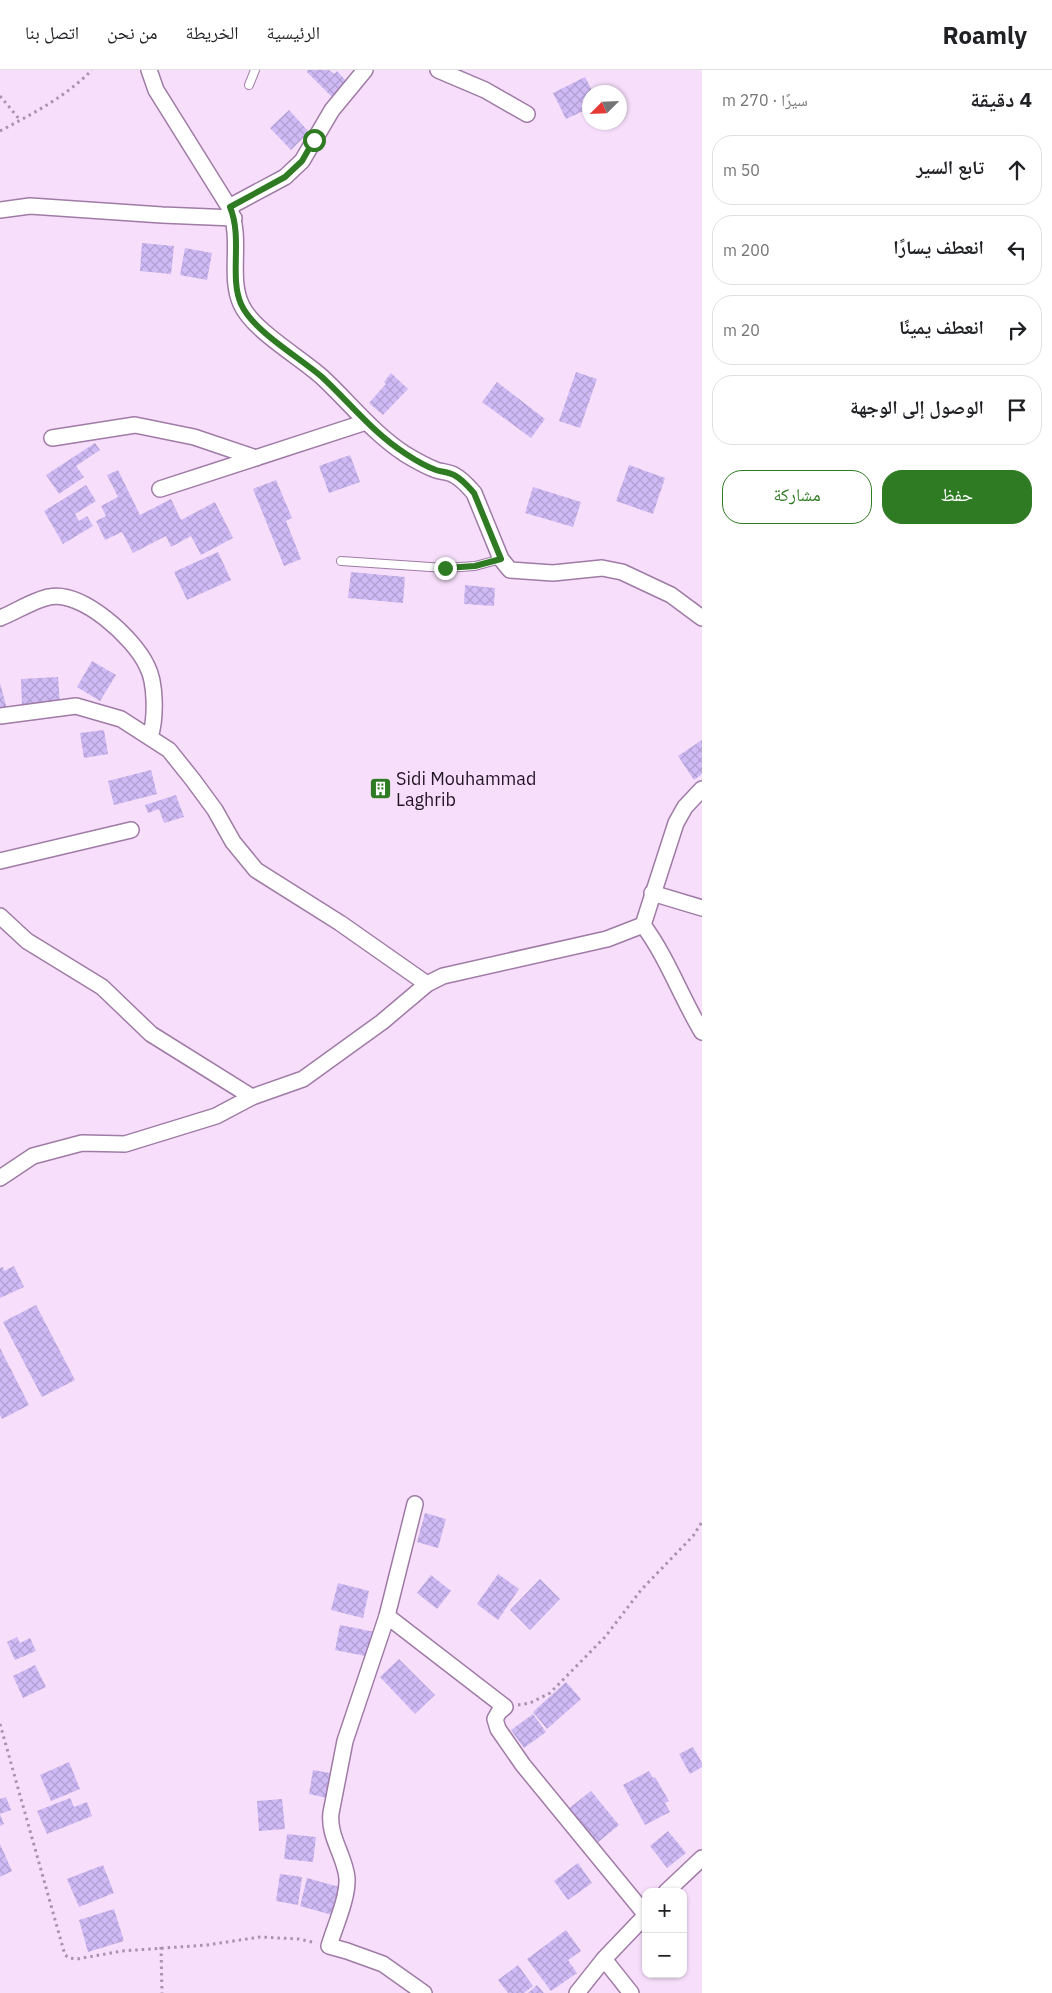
<!DOCTYPE html>
<html lang="ar">
<meta charset="utf-8">
<style>
:root{--surface:#fff;--page:#f2f2f2;--text:#202124;--muted:#757577;--line:#e0e0e0;--accent:#2f7b23}
body{margin:0;font-family:"IBM Plex Sans","Noto Naskh Arabic",sans-serif;background:var(--page);color:var(--text);direction:rtl}
.controls{position:absolute;right:15px;bottom:15px;display:grid;overflow:hidden;border-radius:10px;box-shadow:0 1px 4px #0004}
.controls button{width:45px;height:45px;display:grid;place-items:center;padding:0;border:0;border-bottom:1px solid var(--line);background:var(--surface);color:var(--text);font:25px sans-serif}
.compass{position:absolute;left:582px;top:15px;width:45px;height:45px;border-radius:50%;background:var(--surface);box-shadow:0 1px 4px #0004;rotate:246deg}
.stop{position:absolute;width:15px;height:15px;margin:-11px;border:4px solid #2f7b23;border-radius:50%;background:#fff}
.stop.end{background:#2f7b23;border-color:#fff;box-shadow:0 1px 5px #0008}
.list{margin:0;padding:0;list-style:none}
h2{display:flex;justify-content:space-between;align-items:center;height:65px;margin:0;padding:0 20px;font-size:21px}
h2 small{font-size:16px;font-weight:400;color:var(--muted)}
.list li{display:grid;grid-template-columns:32px 1fr auto;gap:15px;align-items:center;box-sizing:border-box;height:70px;margin:0 10px 10px;padding:0 10px;border:1px solid var(--line);border-radius:20px}
.list b{display:block;font-size:19px;white-space:nowrap}
.list em{font-size:16px;font-style:normal;color:var(--muted)}
.actions{display:flex;gap:10px;padding:15px 20px}
.actions a{flex:1;padding:11px 0;border:1px solid var(--accent);border-radius:20px;text-align:center;font-size:18px;color:var(--accent)}
.actions .main{background:var(--accent);color:#fff}
.icon{flex:none;width:28px;height:28px;fill:none;stroke:currentColor;stroke-width:2;stroke-linecap:round;stroke-linejoin:round}
.map{position:relative;flex:none;width:702px;height:1923px;overflow:hidden;direction:ltr}
header{display:flex;align-items:center;gap:30px;box-sizing:border-box;height:70px;padding:0 25px;background:var(--surface);border-bottom:1px solid var(--line)}
header strong{font-size:24px}
nav{display:flex;gap:28px;margin-inline-start:auto;font-size:18px}
main{display:flex}
aside{flex:1;background:var(--surface)}
.map>svg:first-child{display:block}
</style>
<header>
<strong>Roamly</strong>
<nav><a>الرئيسية</a><a>الخريطة</a><a>من نحن</a><a>اتصل بنا</a></nav>
</header>
<main>
<aside>
<h2>4 دقيقة<small>سيرًا · 270 m</small></h2>
<ul class="list">
<li><svg class="icon" aria-label="ahead" viewBox="0 0 24 24"><path d="M12 20V5M6 11l6-6 6 6"/></svg><div><b>تابع السير</b></div><em>50 m</em></li>
<li><svg class="icon" aria-label="left" viewBox="0 0 24 24"><path d="M17 20v-9H6M10 6l-5 5 5 5"/></svg><div><b>انعطف يسارًا</b></div><em>200 m</em></li>
<li><svg class="icon" aria-label="right" viewBox="0 0 24 24"><path d="M7 20v-9h11M14 6l5 5-5 5"/></svg><div><b>انعطف يمينًا</b></div><em>20 m</em></li>
<li><svg class="icon" aria-label="arrive" viewBox="0 0 24 24"><path d="M6 21V4h12l-3 4 3 4H6"/></svg><div><b>الوصول إلى الوجهة</b></div></li>
</ul>
<div class="actions"><a class="main">حفظ</a><a>مشاركة</a></div>
</aside>
<div class="map">
<svg width="702" height="1923" viewBox="0 0 702 1923">
<defs>
<pattern id="building-cross-hatch" width="8" height="8" patternUnits="userSpaceOnUse" patternTransform="scale(1.25)"><rect width="8" height="8" fill="#cfbaf5"/><path d="M0 0l8 8M0 8l8-8" fill="none" stroke="#b19fd2"/></pattern>
</defs>
<rect width="100%" height="100%" fill="#f7dffb"/>
<g fill="url(#building-cross-hatch)">
<path d="M308,0H329L334,4L337,1L347,12L332,27L307,2Z"/>
<path d="M585,7L593,22H590V38L566,49L553,23Z"/>
<path d="M289,40L309,62L291,80L270,58Z"/>
<path d="M142,173L174,176L171,204L140,201Z"/>
<path d="M185,178L212,183L207,210L180,205Z"/>
<path d="M576,302L597,309L580,358L559,351Z"/>
<path d="M391,303L408,319L383,345L369,333L386,314L384,312Z"/>
<path d="M497,312L545,349L531,368L482,332Z"/>
<path d="M95,373L100,380L76,396L84,407L59,424L46,405Z"/>
<path d="M350,385L360,412L329,423L319,396Z"/>
<path d="M629,395L665,408L653,444L616,431Z"/>
<path d="M118,400L140,445L171,429L181,450L215,432L233,468L201,485L191,466L171,477L166,466L133,483L122,462L105,470L96,451L106,446L101,436L118,427L107,405Z"/>
<path d="M276,410L292,448L286,451L301,489L284,496L253,419Z"/>
<path d="M86,415L96,431L75,444L79,451L87,446L93,456L63,474L44,441Z"/>
<path d="M533,417L581,432L573,457L525,443Z"/>
<path d="M218,482L231,510L187,530L174,502Z"/>
<path d="M351,502L405,507L403,533L348,528Z"/>
<path d="M465,515L495,518L494,536L464,534Z"/>
<path d="M92,591L116,605L100,631L77,617Z"/>
<path d="M58,607L60,635L22,637L21,609Z"/>
<path d="M0,613L7,639L0,641Z"/>
<path d="M104,660L108,684L84,688L80,663Z"/>
<path d="M702,670V704L694,710L678,686Z"/>
<path d="M151,700L157,724L114,735L108,711Z"/>
<path d="M374,711H385L386,725H375Z"/>
<path d="M176,725L184,747L164,753L159,739L148,743L145,735Z"/>
<path d="M14,1196L24,1217L0,1228V1198L3,1197L4,1201Z"/>
<path d="M36,1235L75,1310L42,1327L3,1252Z"/>
<path d="M0,1278L29,1335L2,1349L0,1345Z"/>
<path d="M425,1443L446,1449L438,1478L417,1472Z"/>
<path d="M498,1504L519,1519L498,1550L477,1534Z"/>
<path d="M431,1505L451,1521L437,1539L417,1523Z"/>
<path d="M540,1509L560,1529L530,1560L510,1540Z"/>
<path d="M338,1513L369,1521L363,1548L331,1540Z"/>
<path d="M340,1555L375,1562L370,1587L335,1580Z"/>
<path d="M17,1567L20,1573L30,1568L36,1581L15,1590L7,1572Z"/>
<path d="M399,1589L435,1625L415,1644L380,1607Z"/>
<path d="M35,1595L46,1617L23,1628L13,1606Z"/>
<path d="M566,1612L581,1629L547,1659L533,1642Z"/>
<path d="M533,1644L546,1662L524,1678L511,1660Z"/>
<path d="M693,1677L702,1693V1697L690,1704L679,1684Z"/>
<path d="M69,1692L80,1719L51,1731L40,1705Z"/>
<path d="M313,1700L336,1704L332,1729L309,1724Z"/>
<path d="M649,1701L653,1708L655,1707L669,1731L665,1733L670,1742L645,1755L623,1715Z"/>
<path d="M591,1721L619,1755L596,1774L568,1739Z"/>
<path d="M6,1727L11,1740L0,1744L4,1754L0,1756V1729Z"/>
<path d="M70,1728L74,1737L87,1732L92,1746L47,1764L37,1741Z"/>
<path d="M282,1729L285,1759L259,1761L257,1731Z"/>
<path d="M668,1761L686,1783L667,1798L650,1776Z"/>
<path d="M287,1764L316,1767L313,1792L284,1789Z"/>
<path d="M0,1774L12,1801L0,1807Z"/>
<path d="M578,1793L592,1813L568,1830L554,1811Z"/>
<path d="M103,1795L114,1823L79,1837L67,1809Z"/>
<path d="M280,1804L302,1807L298,1835L276,1831Z"/>
<path d="M307,1808L343,1818L336,1846L300,1836Z"/>
<path d="M114,1839L124,1871L88,1882L79,1850Z"/>
<path d="M566,1860L581,1881L568,1890L577,1903L551,1921L527,1889Z"/>
<path d="M518,1895L533,1916L524,1923H508L498,1910Z"/>
<path d="M537,1915L544,1923H528Z"/>
</g>
<g fill="none" stroke-linecap="round" stroke-linejoin="round">
<defs>
<g id="service">
<path d="M249,15L255,0"/>
<path d="M341,491L445,498L475,496L501,489"/>
</g>
<g id="minor">
<path d="M149,0L156,20L229,137C243,168 228,206 241,234C252,260 300,287 322,307C350,333 373,363 405,384C415,390 425,396 436,400C442,402 449,402 454,405C462,409 468,416 474,423L501,489L510,500L553,503L602,498L622,502L671,525L702,548"/>
<path d="M438,0L485,20L527,44"/>
<path d="M229,137L285,107L302,91L332,40L365,0"/>
<path d="M0,140L30,136L162,145L234,148"/>
<path d="M52,368L135,355L194,367L256,388"/>
<path d="M160,419L366,352"/>
<path d="M0,548C13,543 36,529 49,527C82,520 134,568 147,596C156,613 156,649 150,667"/>
<path d="M0,646L76,636L121,649L169,680L193,710L215,740L233,772L256,800L340,853L427,914"/>
<path d="M0,791L131,760"/>
<path d="M652,823L702,838"/>
<path d="M0,846L27,871L102,917L151,964L252,1027"/>
<path d="M643,855L676,753L685,737L702,719"/>
<path d="M0,1108L33,1086L82,1073L125,1074L216,1046L252,1027L303,1009L382,952L427,914L443,906L607,869L643,855C667,887 681,927 702,962"/>
<path d="M415,1434L387,1546L345,1671L331,1743C328,1766 345,1786 347,1808C348,1828 335,1856 329,1876L347,1881L383,1894L424,1923"/>
<path d="M387,1546L505,1637L499,1642L495,1649L498,1659L523,1695L646,1845"/>
<path d="M666,1822L702,1788"/>
<path d="M604,1889L631,1923"/>
<path d="M577,1923L604,1889L646,1845"/>
</g>
</defs>
<use href="#service" stroke="#9f7ba6" stroke-width="10"/>
<use href="#minor" stroke="#9f7ba6" stroke-width="18"/>
<g stroke="#a893ab" stroke-width="3" stroke-dasharray="2.5 4" stroke-linecap="butt">
<path d="M0,26L20,50"/>
<path d="M0,61C34,43 65,27 92,0"/>
<path d="M518,1635L530,1633L550,1623L605,1567L641,1520L693,1466L702,1452"/>
<path d="M0,1654L61,1871L65,1885L69,1888L77,1889L122,1881L207,1875L260,1867L299,1869L316,1873"/>
<path d="M161,1877L162,1923"/>
</g>
<use href="#service" stroke="#fff" stroke-width="8"/>
<use href="#minor" stroke="#fff" stroke-width="15"/>
</g>
<g fill="none" stroke-linecap="round" stroke-linejoin="round">
<path stroke="#2f7b23" stroke-width="6" d="M314,70L302,91L285,107L230,137C243,168 229,207 241,234C253,261 299,287 322,307C350,333 373,363 406,384C415,390 425,396 436,400C442,402 449,402 454,405C462,409 468,416 474,423L501,489L475,496L445,498"/>
</g>
<defs>
<symbol id="building-square" viewBox="-11 -11 22 22"><rect x="-9" y="-9" width="18" height="18" rx="4" fill="#2f7b23" stroke="#f7dffb"/><path d="M-4-6H4V6H1V3H-1V6H-4ZM-2.5-4.3h1.7v1.8h-1.7ZM.8-4.3h1.7v1.8H.8ZM-2.5-1h1.7V.8h-1.7ZM.8-1h1.7V.8H.8Z" fill="#fff"/></symbol>
</defs>
<g fill-rule="evenodd">
<use href="#building-square" x="368" y="706" width="25" height="25"/>
</g>
<g text-anchor="middle" dominant-baseline="central" stroke-width="5" stroke-linejoin="round" paint-order="stroke">
<g font-size="18" fill="#231525" stroke="#f7dffb" text-anchor="start">
<text x="396" y="708">Sidi Mouhammad<tspan x="396" dy="21">Laghrib</tspan></text>
</g>
</g>
</svg>
<div class="controls">
<button>+</button>
<button>−</button>
</div>
<svg class="compass" viewBox="-18 -18 36 36"><path d="M0-13l5 13h-10z" fill="#e53935"/><path d="M0 13l5-13h-10z" fill="#757577"/></svg>
<div class="stop" style="left:314px;top:70px"></div>
<div class="stop end" style="left:445px;top:498px"></div>
</div>
</main>
